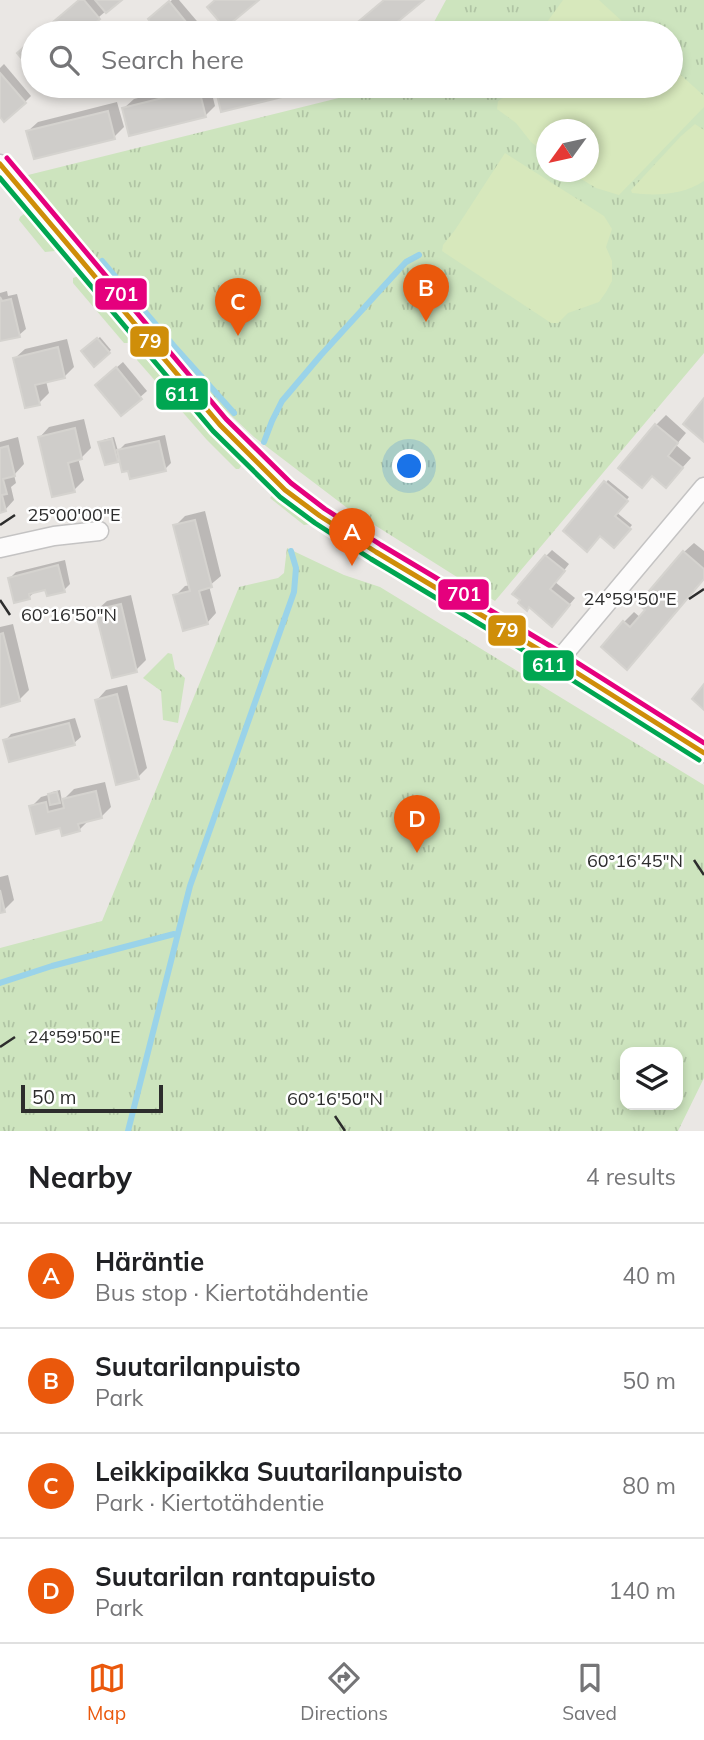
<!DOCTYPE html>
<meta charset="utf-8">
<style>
:root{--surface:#fff;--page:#f6f6f6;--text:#202124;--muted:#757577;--line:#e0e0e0;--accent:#ea580c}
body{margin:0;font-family:Mulish,sans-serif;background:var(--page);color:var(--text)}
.controls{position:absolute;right:21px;bottom:21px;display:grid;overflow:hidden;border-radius:14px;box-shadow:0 4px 10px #0003}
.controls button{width:63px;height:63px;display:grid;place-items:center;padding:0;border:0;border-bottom:2px solid var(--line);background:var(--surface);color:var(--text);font:35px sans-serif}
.compass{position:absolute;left:536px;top:119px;width:63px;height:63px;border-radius:50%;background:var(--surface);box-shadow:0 4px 10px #0003;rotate:237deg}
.scale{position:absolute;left:21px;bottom:18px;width:142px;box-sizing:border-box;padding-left:7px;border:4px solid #2d2d2d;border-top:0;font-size:19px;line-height:24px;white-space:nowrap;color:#2d2d2d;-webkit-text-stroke:5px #fff;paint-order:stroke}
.you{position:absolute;left:410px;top:467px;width:24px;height:24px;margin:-18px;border:5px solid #fff;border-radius:50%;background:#1a73e8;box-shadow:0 0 0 10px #1a73e833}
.badge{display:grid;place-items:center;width:46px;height:46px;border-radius:50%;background:var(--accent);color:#fff;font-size:23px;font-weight:700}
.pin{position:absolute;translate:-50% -58px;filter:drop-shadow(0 2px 4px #0008)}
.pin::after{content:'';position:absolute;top:37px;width:24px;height:21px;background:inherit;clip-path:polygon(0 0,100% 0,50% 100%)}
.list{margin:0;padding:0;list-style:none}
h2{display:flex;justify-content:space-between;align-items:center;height:91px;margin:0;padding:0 28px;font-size:30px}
h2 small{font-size:23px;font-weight:400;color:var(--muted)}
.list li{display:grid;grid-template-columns:46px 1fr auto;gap:21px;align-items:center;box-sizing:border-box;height:105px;padding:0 28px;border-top:2px solid var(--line)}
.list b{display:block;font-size:26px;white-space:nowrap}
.list p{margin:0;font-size:23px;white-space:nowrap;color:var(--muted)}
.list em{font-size:23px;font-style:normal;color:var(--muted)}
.icon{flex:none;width:38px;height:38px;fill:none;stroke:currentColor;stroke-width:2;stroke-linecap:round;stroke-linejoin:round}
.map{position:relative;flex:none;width:704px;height:1131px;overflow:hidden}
.search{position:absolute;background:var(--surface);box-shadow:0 4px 10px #0003;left:21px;right:21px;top:21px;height:77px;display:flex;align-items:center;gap:18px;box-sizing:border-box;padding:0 24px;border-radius:38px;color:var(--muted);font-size:26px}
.sheet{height:511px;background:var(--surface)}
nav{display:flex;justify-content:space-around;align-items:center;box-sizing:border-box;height:98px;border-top:2px solid var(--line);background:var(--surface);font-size:19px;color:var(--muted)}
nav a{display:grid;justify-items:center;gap:4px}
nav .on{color:var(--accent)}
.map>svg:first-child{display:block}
</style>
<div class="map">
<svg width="704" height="1131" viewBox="0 0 704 1131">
<defs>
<pattern id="park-tufts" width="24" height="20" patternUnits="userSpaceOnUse" patternTransform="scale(1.75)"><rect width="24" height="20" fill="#cde4be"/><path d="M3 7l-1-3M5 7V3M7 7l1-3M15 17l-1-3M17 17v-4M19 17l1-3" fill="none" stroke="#b0c4a4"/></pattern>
</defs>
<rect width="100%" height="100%" fill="#eae7e4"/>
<g fill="#cde4be">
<path d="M24,214H28L59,249L55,251L45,252L19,220L20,217Z"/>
<path d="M81,275L133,336L128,343H124L73,283V278Z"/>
<path d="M145,350L202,417L244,462L239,469H236L207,440L137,360L138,354Z"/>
<path d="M275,492L311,524L304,525L270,498Z"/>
</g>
<g fill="url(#park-tufts)" fill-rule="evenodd">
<path d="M446,0H704V353L495,601L346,507L254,437L221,406L24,176L387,86H671V33H428ZM546,130H588V172H546Z"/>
<path d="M287,548L344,575L380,587L704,785V1078L678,1131H0V948L102,921L239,587L278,578L284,573ZM625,1052H678V1105H625Z"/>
<path d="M168,653L172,654L175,669L185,678L178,723L163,720L161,691L143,678Z"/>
</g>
<g fill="#d7e8bc">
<path d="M563,0H599L635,33H539Z"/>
<path d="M671,66L704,96V107L619,195L596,188L570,172H588V130H546V154L531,142L516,123L497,109L498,101L518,88L519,86H671Z"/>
<path d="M695,124L704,130V181C683,195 656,196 632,193L631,190L681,136Z"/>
<path d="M505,153L604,216L612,229L606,247L612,261V281L606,292L599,302L568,313L558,323H551L442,251L443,245L455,230Z"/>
</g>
<g fill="#0003">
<path d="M80,0H119L80,33H41Z"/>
<path d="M172,0H179L202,27L196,33H162L150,19Z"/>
<path d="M4,64L31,96L25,102L0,114V68Z"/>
<path d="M187,86H210L215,106L205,116L124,108L134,99Z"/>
<path d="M217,86H306L301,91L223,110Z"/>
<path d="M117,102L124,127L114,137L28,131L38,122Z"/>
<path d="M7,291L8,296L17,294L26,329L19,335L0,340V293Z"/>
<path d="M100,337L111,350L94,364L83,351Z"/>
<path d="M67,339L74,367L64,377L46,381L49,393L39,403L15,358L25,349Z"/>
<path d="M123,362L147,391L121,414L103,379Z"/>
<path d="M666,415L686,433L676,445L691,458L666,486L656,425Z"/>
<path d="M84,419L91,448L81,458H78L84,480L74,490L40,437L49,427Z"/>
<path d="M165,435L171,463L165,469L120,457L117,460L100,443L103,440L114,437L118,451L125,444Z"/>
<path d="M18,437L24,464L14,475L16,483L11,487L14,500L5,510L0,511V442Z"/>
<path d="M608,480L629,497L616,512L632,525L614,546L600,534L565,531Z"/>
<path d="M205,511L221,576L209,586L216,613L207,623L175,596L185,586L191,585L175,526L185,516Z"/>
<path d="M694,543L704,551V578L637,658L624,622L634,612L641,618L684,552Z"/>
<path d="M552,550L569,564L555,582L575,598L558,618L522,600L546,556Z"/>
<path d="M65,560L70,584L64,590L47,587L36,591L29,597L10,578L16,572Z"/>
<path d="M131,595L146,660L136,670L97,610L107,601Z"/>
<path d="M13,624L29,690L19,700L0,705V627Z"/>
<path d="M127,685L147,768L138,777L97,700L106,690Z"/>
<path d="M75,718L81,737L74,743L5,741L11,734Z"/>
<path d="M105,782L111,807L101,817L89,820L79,830L61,826L31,807L41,797L48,795L52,792L60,790L62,801L74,789Z"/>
<path d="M8,875L14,900L4,910L0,911V877Z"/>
</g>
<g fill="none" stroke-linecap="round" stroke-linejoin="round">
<g stroke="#9ad3e9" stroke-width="6">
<path d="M102,261L173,345L234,413"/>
<path d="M264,442L272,421L282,401L321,355L393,276L406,262L419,255"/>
<path d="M0,983L52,966L174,934"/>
<path d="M128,1131L190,886L294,592L296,568L291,551"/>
</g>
</g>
<g fill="#cfcdca" stroke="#d5d3cf" stroke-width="2">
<path d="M79,0H84L100,19L83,33H40Z"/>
<path d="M95,0H122L106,13Z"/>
<path d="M215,0H259L225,28L207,7Z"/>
<path d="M384,0H424L384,33H360L353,26Z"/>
<path d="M169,1L195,33H159L148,19Z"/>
<path d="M33,39V72L17,53Z"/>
<path d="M0,73L26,103L4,122L0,117Z"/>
<path d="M215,86H300L302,92L221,112Z"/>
<path d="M199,89L206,117L129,136L122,108Z"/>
<path d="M108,111L115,139L34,159L26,131Z"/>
<path d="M0,297L2,301L11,299L20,337L0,341Z"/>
<path d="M97,338L110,353L94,367L81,351Z"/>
<path d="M58,347L65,378L35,385L40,405L25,408L13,358Z"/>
<path d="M116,367L142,399L121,416L95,385Z"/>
<path d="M704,398V442L683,424Z"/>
<path d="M655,424L678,443L668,456L683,468L666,488L652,476L642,488L618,468Z"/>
<path d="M75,428L82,459L68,463L75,492L52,497L38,437Z"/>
<path d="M112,439L118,462L105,465L98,442Z"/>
<path d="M159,441L166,471L130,479L128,471L122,472L117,450Z"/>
<path d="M8,446L15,476L3,479L7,494L2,495L6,511L0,513V448Z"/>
<path d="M604,481L628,501L615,516L631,529L614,548L600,536L587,552L563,531Z"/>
<path d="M195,520L212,587L199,591L208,624L183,631L173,595L190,591L173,525Z"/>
<path d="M683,551L704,569V579L627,670L601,647L623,621L630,627L645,610L638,604Z"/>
<path d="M545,555L565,571L550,589L570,605L552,627L529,607L527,611L518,603L520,600L512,594Z"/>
<path d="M58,565L65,592L47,596L45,590L29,594L30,599L14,603L8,578Z"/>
<path d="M121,604L137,672L112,678L95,610Z"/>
<path d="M3,633L20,701L0,707V634Z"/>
<path d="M704,684V710L692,699Z"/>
<path d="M117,694L139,779L116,785L95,700Z"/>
<path d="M69,723L75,745L9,762L3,740Z"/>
<path d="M96,791L102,818L78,824L80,831L62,836L60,828L36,834L29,806L46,802L48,812L64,808L62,799Z"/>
<path d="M57,792L60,803L50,805L48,794Z"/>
<path d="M0,890L5,912L0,913Z"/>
</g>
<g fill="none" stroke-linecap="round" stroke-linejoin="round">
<defs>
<g id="minor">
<path d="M0,164L220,425L285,490L320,516L376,552L558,661L704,753"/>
<path d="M0,548L54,536L99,531"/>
<path d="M558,661L704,487"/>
</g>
</defs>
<use href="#minor" stroke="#c4c3c3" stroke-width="21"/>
<use href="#minor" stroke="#fcfbfb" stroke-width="18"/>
<defs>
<path id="bus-1" d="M0,164L220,425L285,490L320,516L376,552L558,661L704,753"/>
<path id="bus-2" d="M0,178L213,431L280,497L315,523L371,559L553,668L699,760"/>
<path id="bus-3" d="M7,158L226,419L291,483L325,509L381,545L562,653L704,743"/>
</defs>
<use href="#bus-1" stroke="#fff" stroke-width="10"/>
<use href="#bus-2" stroke="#fff" stroke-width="10"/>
<use href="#bus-3" stroke="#fff" stroke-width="10"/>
<use href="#bus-1" stroke="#cf8e09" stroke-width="5"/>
<use href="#bus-2" stroke="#00a651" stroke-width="5"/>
<use href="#bus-3" stroke="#e5007d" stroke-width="5"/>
</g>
<path fill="none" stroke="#2d2d2d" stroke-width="2.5" d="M0,525L15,515M689,599L704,589M0,600L10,615M694,860L704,875M0,1047L15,1037M335,1116L345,1131"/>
<g font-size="18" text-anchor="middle" fill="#2d2d2d" stroke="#fff" stroke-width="5" stroke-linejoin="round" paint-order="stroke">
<text x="74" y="521">25°00'00"E</text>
<text x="630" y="605">24°59'50"E</text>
<text x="69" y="621">60°16'50"N</text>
<text x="635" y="867">60°16'45"N</text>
<text x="74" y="1043">24°59'50"E</text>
<text x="335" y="1105">60°16'50"N</text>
</g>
<g stroke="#fff" stroke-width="2.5">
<rect x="94" y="277" width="54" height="34" rx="7" fill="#e5007d"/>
<rect x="129" y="325" width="41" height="33" rx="7" fill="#cf8e09"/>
<rect x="155" y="377" width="54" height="34" rx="7" fill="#00a651"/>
<rect x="437" y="578" width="53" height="33" rx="7" fill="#e5007d"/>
<rect x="487" y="614" width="40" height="33" rx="7" fill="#cf8e09"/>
<rect x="522" y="649" width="53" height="33" rx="7" fill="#00a651"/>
</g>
<g font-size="19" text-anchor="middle" font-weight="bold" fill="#fff">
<text x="121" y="301">701</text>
<text x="150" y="348">79</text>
<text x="182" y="401">611</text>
<text x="464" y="601">701</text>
<text x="507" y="637">79</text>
<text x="549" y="672">611</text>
</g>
</svg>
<div class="controls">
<button><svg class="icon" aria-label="layers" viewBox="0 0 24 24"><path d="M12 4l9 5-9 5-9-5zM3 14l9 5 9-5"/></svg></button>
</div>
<svg class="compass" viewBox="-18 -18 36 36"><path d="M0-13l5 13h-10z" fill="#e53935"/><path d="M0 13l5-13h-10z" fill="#757577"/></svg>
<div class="scale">50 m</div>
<div class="you"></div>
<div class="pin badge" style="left:352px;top:566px">A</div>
<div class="pin badge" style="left:426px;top:322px">B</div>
<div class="pin badge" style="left:238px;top:336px">C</div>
<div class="pin badge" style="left:417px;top:853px">D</div>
<div class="search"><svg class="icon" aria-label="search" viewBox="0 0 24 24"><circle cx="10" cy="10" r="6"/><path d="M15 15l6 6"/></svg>Search here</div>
</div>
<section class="sheet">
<h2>Nearby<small>4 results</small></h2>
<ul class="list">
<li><span class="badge">A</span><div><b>Häräntie</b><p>Bus stop · Kiertotähdentie</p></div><em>40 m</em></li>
<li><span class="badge">B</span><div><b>Suutarilanpuisto</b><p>Park</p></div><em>50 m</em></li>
<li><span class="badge">C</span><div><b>Leikkipaikka Suutarilanpuisto</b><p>Park · Kiertotähdentie</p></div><em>80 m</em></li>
<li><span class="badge">D</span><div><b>Suutarilan rantapuisto</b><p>Park</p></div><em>140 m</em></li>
</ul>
</section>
<nav>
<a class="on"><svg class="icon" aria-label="map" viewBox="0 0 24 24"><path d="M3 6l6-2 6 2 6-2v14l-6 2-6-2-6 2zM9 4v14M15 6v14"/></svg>Map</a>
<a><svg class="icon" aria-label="directions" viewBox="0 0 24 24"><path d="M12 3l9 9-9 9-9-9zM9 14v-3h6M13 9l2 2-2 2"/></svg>Directions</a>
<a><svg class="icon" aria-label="saved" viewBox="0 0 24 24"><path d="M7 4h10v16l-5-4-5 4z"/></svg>Saved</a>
</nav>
